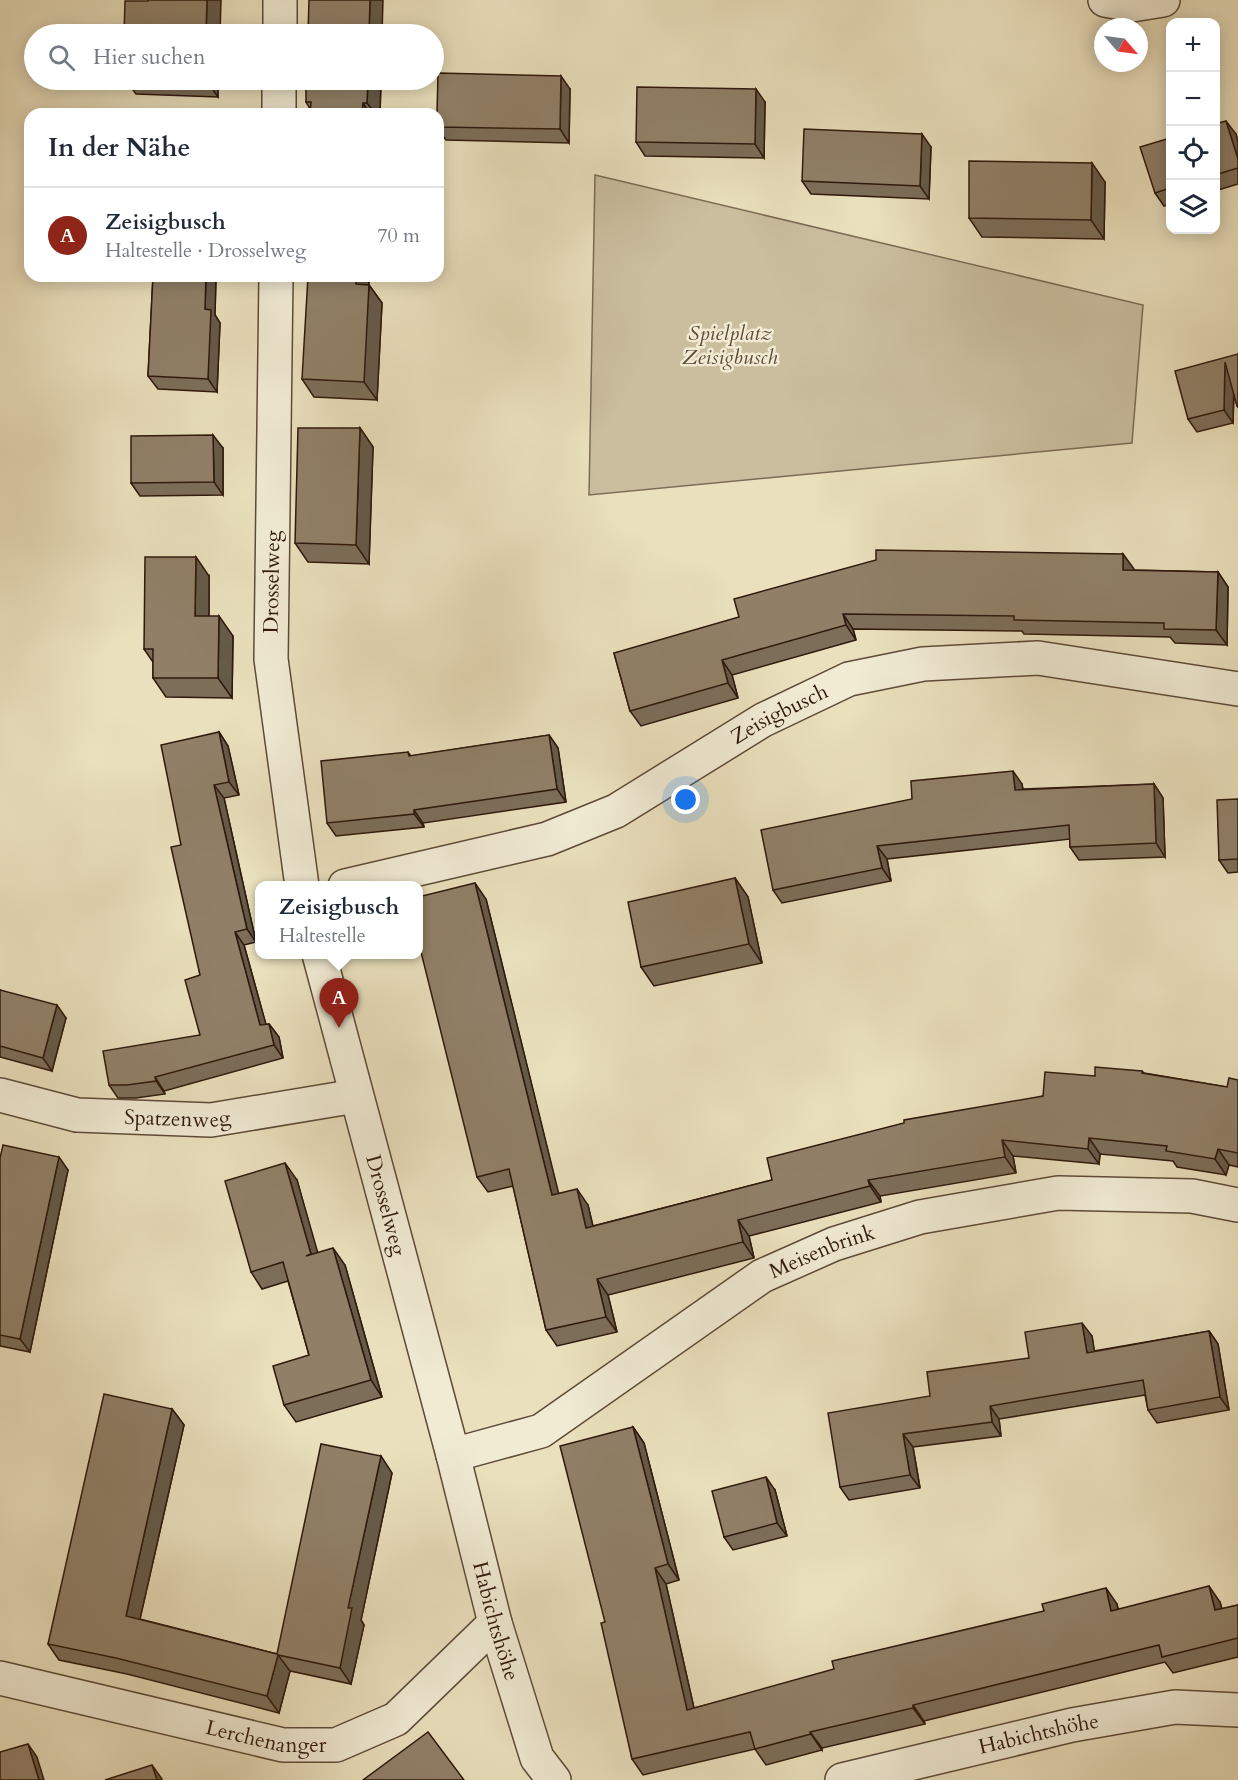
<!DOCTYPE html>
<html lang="de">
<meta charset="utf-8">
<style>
:root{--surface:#fff;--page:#f2f2f3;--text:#1f2937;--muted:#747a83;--line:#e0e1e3;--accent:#8f2418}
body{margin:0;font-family:Cardo,serif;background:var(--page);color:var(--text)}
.controls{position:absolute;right:18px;top:18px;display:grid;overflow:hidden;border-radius:12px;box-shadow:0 3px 15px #0003}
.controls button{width:54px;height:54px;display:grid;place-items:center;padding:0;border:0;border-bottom:2px solid var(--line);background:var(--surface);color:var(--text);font:30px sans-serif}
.compass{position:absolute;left:1094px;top:18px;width:54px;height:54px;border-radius:50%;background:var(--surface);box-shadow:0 3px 15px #0003;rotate:118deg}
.you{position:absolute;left:686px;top:800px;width:21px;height:21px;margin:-15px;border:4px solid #fff;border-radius:50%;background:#1a73e8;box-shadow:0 0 0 9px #1a73e833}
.badge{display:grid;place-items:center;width:39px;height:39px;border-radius:50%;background:var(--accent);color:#fff;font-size:20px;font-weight:700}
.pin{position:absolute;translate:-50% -50px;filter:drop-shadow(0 2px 3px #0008)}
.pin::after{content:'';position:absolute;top:32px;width:21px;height:18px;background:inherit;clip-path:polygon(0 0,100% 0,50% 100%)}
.popup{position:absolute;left:255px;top:881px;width:168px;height:78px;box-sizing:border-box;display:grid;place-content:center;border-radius:12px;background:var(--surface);filter:drop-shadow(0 2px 4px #0005);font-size:20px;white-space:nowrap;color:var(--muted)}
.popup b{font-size:22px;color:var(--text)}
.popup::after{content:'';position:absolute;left:50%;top:100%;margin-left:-12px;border:12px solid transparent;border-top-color:var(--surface)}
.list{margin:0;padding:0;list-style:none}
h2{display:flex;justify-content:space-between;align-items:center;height:78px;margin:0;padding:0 24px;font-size:26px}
h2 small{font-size:20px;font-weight:400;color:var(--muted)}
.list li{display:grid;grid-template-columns:39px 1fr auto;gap:18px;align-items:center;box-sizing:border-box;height:96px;padding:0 24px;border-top:2px solid var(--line)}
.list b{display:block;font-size:22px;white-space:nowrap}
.list p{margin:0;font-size:20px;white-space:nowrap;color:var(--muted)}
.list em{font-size:20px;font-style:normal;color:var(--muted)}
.icon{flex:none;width:33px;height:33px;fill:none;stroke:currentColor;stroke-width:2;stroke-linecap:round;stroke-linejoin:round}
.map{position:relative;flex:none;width:1238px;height:1780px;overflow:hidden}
.search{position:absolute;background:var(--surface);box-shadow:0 3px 15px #0003;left:24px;top:24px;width:420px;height:66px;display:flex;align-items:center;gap:15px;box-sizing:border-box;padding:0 21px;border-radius:33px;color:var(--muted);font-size:22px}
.panel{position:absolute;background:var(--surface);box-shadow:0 3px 15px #0003;left:24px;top:108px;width:420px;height:174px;border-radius:18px}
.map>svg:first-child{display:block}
</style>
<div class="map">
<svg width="1238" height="1780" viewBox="0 0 1238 1780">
<rect width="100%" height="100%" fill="#eae0bd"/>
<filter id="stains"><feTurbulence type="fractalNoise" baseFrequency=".00333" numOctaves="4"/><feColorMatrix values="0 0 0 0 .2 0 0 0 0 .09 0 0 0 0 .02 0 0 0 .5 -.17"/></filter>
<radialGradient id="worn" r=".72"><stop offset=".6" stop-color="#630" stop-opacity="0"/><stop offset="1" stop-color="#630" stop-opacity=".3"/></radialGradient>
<path fill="#cabe9f" stroke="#7c6b56" stroke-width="1.5" d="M595,175L1143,305L1132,443L589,495Z"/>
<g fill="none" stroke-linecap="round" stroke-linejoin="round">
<defs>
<g id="street">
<path d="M1105,0L1132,5L1163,0"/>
<path d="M280,34V0"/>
<path d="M279,114V80"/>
<path d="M276,276L271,659L302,886"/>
<path id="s1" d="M345,886L547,839L616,811L763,720L849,679L923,664L1038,658L1238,689"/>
<path id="s2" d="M319,954L453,1455L495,1623L537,1758L554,1780"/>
<path id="s3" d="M0,1095L77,1115L211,1120L356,1096"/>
<path id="s4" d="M453,1455L541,1431L762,1276L834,1244L920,1217L1058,1193L1192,1196L1238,1205"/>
<path id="s5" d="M0,1678L283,1745H336L396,1719L495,1623"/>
<path id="s6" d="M842,1780L1072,1725L1175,1707L1238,1710"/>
</g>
</defs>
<use href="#street" stroke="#5e4a38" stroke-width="36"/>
<use href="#street" stroke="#f1ebd4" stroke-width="33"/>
</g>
<g fill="#7c6e59" stroke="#2f180c" stroke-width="1.5">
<path d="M126,80H218V97L136,94Z"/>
<path d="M381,80L380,114H310V109L306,102Z"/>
<path d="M570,89L569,143L446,140L438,129V114Z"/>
<path d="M765,102L764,158L645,156L636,142Z"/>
<path d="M1215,124L1236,134L1238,142V184L1215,191Z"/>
<path d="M1170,138V204L1164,206L1155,193Z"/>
<path d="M931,147L929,199L811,194L802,181Z"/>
<path d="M1105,182L1104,239L982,237L969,218Z"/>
<path d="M153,276H216L215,315L220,323L217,392L158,389L148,376Z"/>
<path d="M369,276V285L382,303L377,400L314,397L302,379Z"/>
<path d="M1238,354V408L1234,396L1233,423L1197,432L1188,419Z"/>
<path d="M360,428L373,447L369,564L308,562L295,543Z"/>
<path d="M223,448V495L140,496L131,483Z"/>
<path d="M1123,554L1134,570L1218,572L1228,587L1227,645L1175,643L1170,637L1024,634L1022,631L853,629L856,640L732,675L738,698L641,726L630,711L614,653Z"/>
<path d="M209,576V616L233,636L232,698L166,697L153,678V662L144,649Z"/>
<path d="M219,732L228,746L239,795L224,798L256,942L244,945L266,1025L269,1024L279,1037L283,1058L164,1091L165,1094L136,1098H118L109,1085L200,1035V975L181,845Z"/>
<path d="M549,735L558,748L566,802L423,823L424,827L336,836L327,823L408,752L411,756Z"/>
<path d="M1022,784L1023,789L1154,784L1163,798L1165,857L1079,860L1070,847V839L887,859L891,881L782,903L773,890Z"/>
<path d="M1238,799V872L1228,873L1219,860Z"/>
<path d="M735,878L748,897L762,963L654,986L641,967Z"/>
<path d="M486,899L558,1193L588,1205L593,1226L772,1180L1043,1096L1095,1076L1142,1071L1144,1073L1227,1087L1238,1080V1167L1229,1165L1226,1175L1177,1167L1173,1161L1100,1154L1099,1164L1013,1156L1016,1173L880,1196L881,1202L749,1236L754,1258L608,1295L617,1332L557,1346L546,1330L513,1186L488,1192L477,1177Z"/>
<path d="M0,990L66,1018L52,1071L0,1057Z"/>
<path d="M0,1158L68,1170L30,1352L0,1346Z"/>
<path d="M297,1180L317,1253L345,1265L382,1397L296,1422L284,1405L309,1355L288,1281L262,1289L251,1272Z"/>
<path d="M1209,1331L1218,1344L1229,1410L1157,1423L1148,1410L1145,1395L999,1419L1001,1436L913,1447L920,1488L849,1500L840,1487L930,1396L1029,1358L1092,1336L1094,1351Z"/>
<path d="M172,1409L184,1425L140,1619L277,1654L392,1473L361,1620L364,1625L351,1684L290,1671L279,1713L127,1674L59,1660L48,1644Z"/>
<path d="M633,1427L644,1443L679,1580L666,1584L694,1708L1117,1604L1118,1609L1220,1602L1222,1609L1238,1605V1657L1173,1673L1165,1662L924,1721L925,1724L822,1748V1750L766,1765L755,1749L643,1775L632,1759L605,1622Z"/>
<path d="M775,1490L787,1536L733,1550L724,1537Z"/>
</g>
<g fill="#655a49" stroke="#2f180c" stroke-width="1.5">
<path d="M207,0H221L220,34H206Z"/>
<path d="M370,0H383L382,34H369Z"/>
<path d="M561,76L570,89L569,143L560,129Z"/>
<path d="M206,80H218V97Z"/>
<path d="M368,80H381L380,114H375L367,103Z"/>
<path d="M756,89L765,102L764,158L755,144Z"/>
<path d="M363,103L370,114H362Z"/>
<path d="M1226,121L1236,134L1238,142V159Z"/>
<path d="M922,134L931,147L929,199L920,186Z"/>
<path d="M1092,163L1105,182L1104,239L1091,220Z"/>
<path d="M206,276H216L215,315L220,323L217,392L208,379L205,309Z"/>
<path d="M356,276H369L368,301L369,285L382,303L377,400L364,382L356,284Z"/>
<path d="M1225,362L1234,375L1233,423L1224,410Z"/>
<path d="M360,428L373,447L369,564L356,545Z"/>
<path d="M213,435L223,448V495L214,482Z"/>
<path d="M1123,554L1134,569L1133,584L1123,570Z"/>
<path d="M196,557L209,576V635L195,616Z"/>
<path d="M1218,572L1228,587L1227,645L1216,630Z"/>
<path d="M843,614L853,629L856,640L846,625Z"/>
<path d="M219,616L233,636L232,698L218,678Z"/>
<path d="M722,660L732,675L738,698L728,683Z"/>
<path d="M219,732L228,746L239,795L229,782Z"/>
<path d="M549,735L558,748L566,802L557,789Z"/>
<path d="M1013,771L1022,784L1024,803L1015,790Z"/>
<path d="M1154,784L1163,798L1165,857L1156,843Z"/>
<path d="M214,785L224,798L256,942L247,929Z"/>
<path d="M414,810L423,823L424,827L414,814Z"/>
<path d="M877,846L887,859L891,881L882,868Z"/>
<path d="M735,878L748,897L762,963L749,944Z"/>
<path d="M475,883L486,899L563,1211L552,1195Z"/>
<path d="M235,932L244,945L270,1039L260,1025Z"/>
<path d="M57,1005L66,1018L52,1071L43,1058Z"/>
<path d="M269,1024L279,1037L283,1058L274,1045Z"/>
<path d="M155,1077L164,1091L165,1094L156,1081Z"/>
<path d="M1089,1138L1100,1154L1099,1164L1088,1149Z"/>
<path d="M1002,1140L1013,1156L1016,1173L1005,1157Z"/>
<path d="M1218,1149L1229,1165L1226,1175L1215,1159Z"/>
<path d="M59,1157L68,1170L30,1352L20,1339Z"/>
<path d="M285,1163L297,1180L323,1271L311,1254Z"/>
<path d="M868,1180L880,1196L881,1202L870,1186Z"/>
<path d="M577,1189L588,1205L597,1244L586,1228Z"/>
<path d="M738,1220L749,1236L754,1258L743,1242Z"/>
<path d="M333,1248L345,1265L382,1397L371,1380Z"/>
<path d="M597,1279L608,1295L617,1332L606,1317Z"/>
<path d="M1082,1323L1092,1336L1097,1366L1087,1353Z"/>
<path d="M1209,1331L1218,1344L1229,1410L1220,1397Z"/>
<path d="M990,1406L999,1419L1001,1436L992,1422Z"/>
<path d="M172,1409L184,1425L137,1632L126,1616Z"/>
<path d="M633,1427L644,1443L679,1580L668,1564Z"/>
<path d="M903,1434L913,1447L920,1488L910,1475Z"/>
<path d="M381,1456L392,1473L361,1620L364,1625L351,1684L340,1668L348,1608Z"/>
<path d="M766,1477L775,1490L787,1536L777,1523Z"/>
<path d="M655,1568L666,1584L698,1726L687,1710Z"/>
<path d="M1209,1586L1220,1602L1226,1626L1215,1610Z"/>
<path d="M1106,1588L1117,1604L1122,1627L1111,1611Z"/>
<path d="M278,1655L290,1671L279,1713L267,1696Z"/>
<path d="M913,1705L924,1721L925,1724L913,1708Z"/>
<path d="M810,1732L822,1748V1750L811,1734Z"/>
<path d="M28,1744L37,1757L44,1780H39Z"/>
<path d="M152,1765L162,1779V1780H157Z"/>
</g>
<g fill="#908068" stroke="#2f180c" stroke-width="1.5">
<path d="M148,0H207L206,34H124L125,1H148Z"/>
<path d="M309,0H370L369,34H308Z"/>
<path d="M438,73L561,76L560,129L438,127V114H437Z"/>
<path d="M306,80H368L367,103H363L362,114H310L311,102H306Z"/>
<path d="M637,87L756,89L755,144L636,142Z"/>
<path d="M1226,121L1238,159V168L1215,175V124Z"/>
<path d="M804,129L922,134L920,186L802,181Z"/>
<path d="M1170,138V188L1155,193L1140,147Z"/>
<path d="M969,161L1092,163L1091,220L969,218Z"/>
<path d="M153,276H206L205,309L211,310L208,379L148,376Z"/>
<path d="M308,276H356V284L369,285L364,382L302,379Z"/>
<path d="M1238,354V406H1237L1225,362L1224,410L1188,419L1175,371Z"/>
<path d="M298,428H360L356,545L295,543Z"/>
<path d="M213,435L214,482L131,483V436Z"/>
<path d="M876,550L1123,554V570L1218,572L1216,630L1164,629V623L1014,620V616L843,614L846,625L722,660L728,683L630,711L614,653L739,617L734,599L876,560Z"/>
<path d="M145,557H196L195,616H219L218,678H153V649H144Z"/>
<path d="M219,732L229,782L214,785L247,929L235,932L260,1025L269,1024L274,1045L155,1077L156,1081L127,1085H109L103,1051L200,1035L185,980L200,975L171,847L181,845L161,745Z"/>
<path d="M549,735L557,789L414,810V814L327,823L321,761L408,752L409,756Z"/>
<path d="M1013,771L1015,790L1154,784L1156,843L1070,847L1069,825L877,846L882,868L773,890L761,830L912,799L911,781Z"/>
<path d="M1238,799V859L1219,860L1217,800Z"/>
<path d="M735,878L749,944L641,967L628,902Z"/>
<path d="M475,883L552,1195L577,1189L586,1228L772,1180L767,1158L904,1123V1120L1043,1096L1045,1072L1095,1076V1067L1142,1071V1073L1227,1087L1229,1078L1238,1080V1153L1218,1149L1215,1159L1166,1151L1167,1146L1089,1138L1088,1149L1002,1140L1005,1157L868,1180L870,1186L738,1220L743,1242L597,1279L606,1317L546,1330L509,1169L477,1177L418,940V897Z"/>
<path d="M0,990L57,1005L43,1058L0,1046Z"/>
<path d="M3,1145L59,1157L20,1339L0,1335V1158Z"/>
<path d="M285,1163L311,1254L306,1256L333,1248L371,1380L284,1405L273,1366L309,1355L283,1262L251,1272L225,1181Z"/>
<path d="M1082,1323L1087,1353L1209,1331L1220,1397L1148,1410L1143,1380L990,1406L992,1422L903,1434L910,1475L840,1487L828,1413L930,1396L927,1372L1029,1358L1025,1332Z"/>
<path d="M104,1394L172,1409L126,1616L277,1654L321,1444L381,1456L348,1608H352L340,1668L278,1655L267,1696L116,1658L48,1644Z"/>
<path d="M633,1427L668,1564L655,1568L687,1710L834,1669L832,1661L1044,1611L1042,1604L1106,1588L1111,1611L1209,1586L1215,1610L1238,1605V1638L1162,1657L1159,1645L913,1705V1708L810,1732L811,1734L755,1749L750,1732L632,1759L601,1623L605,1622L560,1446Z"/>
<path d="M766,1477L777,1523L724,1537L712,1491Z"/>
<path d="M428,1732L464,1780H363Z"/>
<path d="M28,1744L39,1780H0V1752Z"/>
<path d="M152,1765L157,1780H105Z"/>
</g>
<g text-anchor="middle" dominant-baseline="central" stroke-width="5" stroke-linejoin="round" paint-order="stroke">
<g font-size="21" font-style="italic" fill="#5e4a38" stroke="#f1ebd4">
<text x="730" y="333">Spielplatz<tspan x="730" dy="24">Zeisigbusch</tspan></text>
</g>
<g font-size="21" fill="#2f180c" stroke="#f1ebd4">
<text transform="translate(272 582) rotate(-89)">Drosselweg</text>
<text stroke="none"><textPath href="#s1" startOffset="472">Zeisigbusch</textPath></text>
<text stroke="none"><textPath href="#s3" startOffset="180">Spatzenweg</textPath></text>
<text stroke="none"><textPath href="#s2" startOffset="260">Drosselweg</textPath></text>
<text stroke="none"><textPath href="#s4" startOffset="426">Meisenbrink</textPath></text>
<text stroke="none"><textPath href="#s2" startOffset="690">Habichtshöhe</textPath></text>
<text stroke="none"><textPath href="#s5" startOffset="273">Lerchenanger</textPath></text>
<text stroke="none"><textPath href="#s6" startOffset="202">Habichtshöhe</textPath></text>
</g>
</g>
<rect width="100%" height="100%" filter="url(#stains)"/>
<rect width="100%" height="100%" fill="url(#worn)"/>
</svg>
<div class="controls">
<button>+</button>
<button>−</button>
<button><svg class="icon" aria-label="locate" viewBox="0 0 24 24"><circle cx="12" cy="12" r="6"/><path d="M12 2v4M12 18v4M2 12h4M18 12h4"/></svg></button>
<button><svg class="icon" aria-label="layers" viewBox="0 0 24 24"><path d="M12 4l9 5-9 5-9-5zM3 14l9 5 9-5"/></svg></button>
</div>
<svg class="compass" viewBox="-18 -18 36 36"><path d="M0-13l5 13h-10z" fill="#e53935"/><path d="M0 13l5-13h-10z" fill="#747a83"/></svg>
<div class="you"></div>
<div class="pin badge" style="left:339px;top:1028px">A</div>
<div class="popup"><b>Zeisigbusch</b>Haltestelle</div>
<div class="search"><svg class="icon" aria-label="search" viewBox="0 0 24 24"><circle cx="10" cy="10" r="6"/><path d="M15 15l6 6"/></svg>Hier suchen</div>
<section class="panel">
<h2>In der Nähe<small></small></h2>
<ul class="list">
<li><span class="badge">A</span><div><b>Zeisigbusch</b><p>Haltestelle · Drosselweg</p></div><em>70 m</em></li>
</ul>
</section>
</div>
